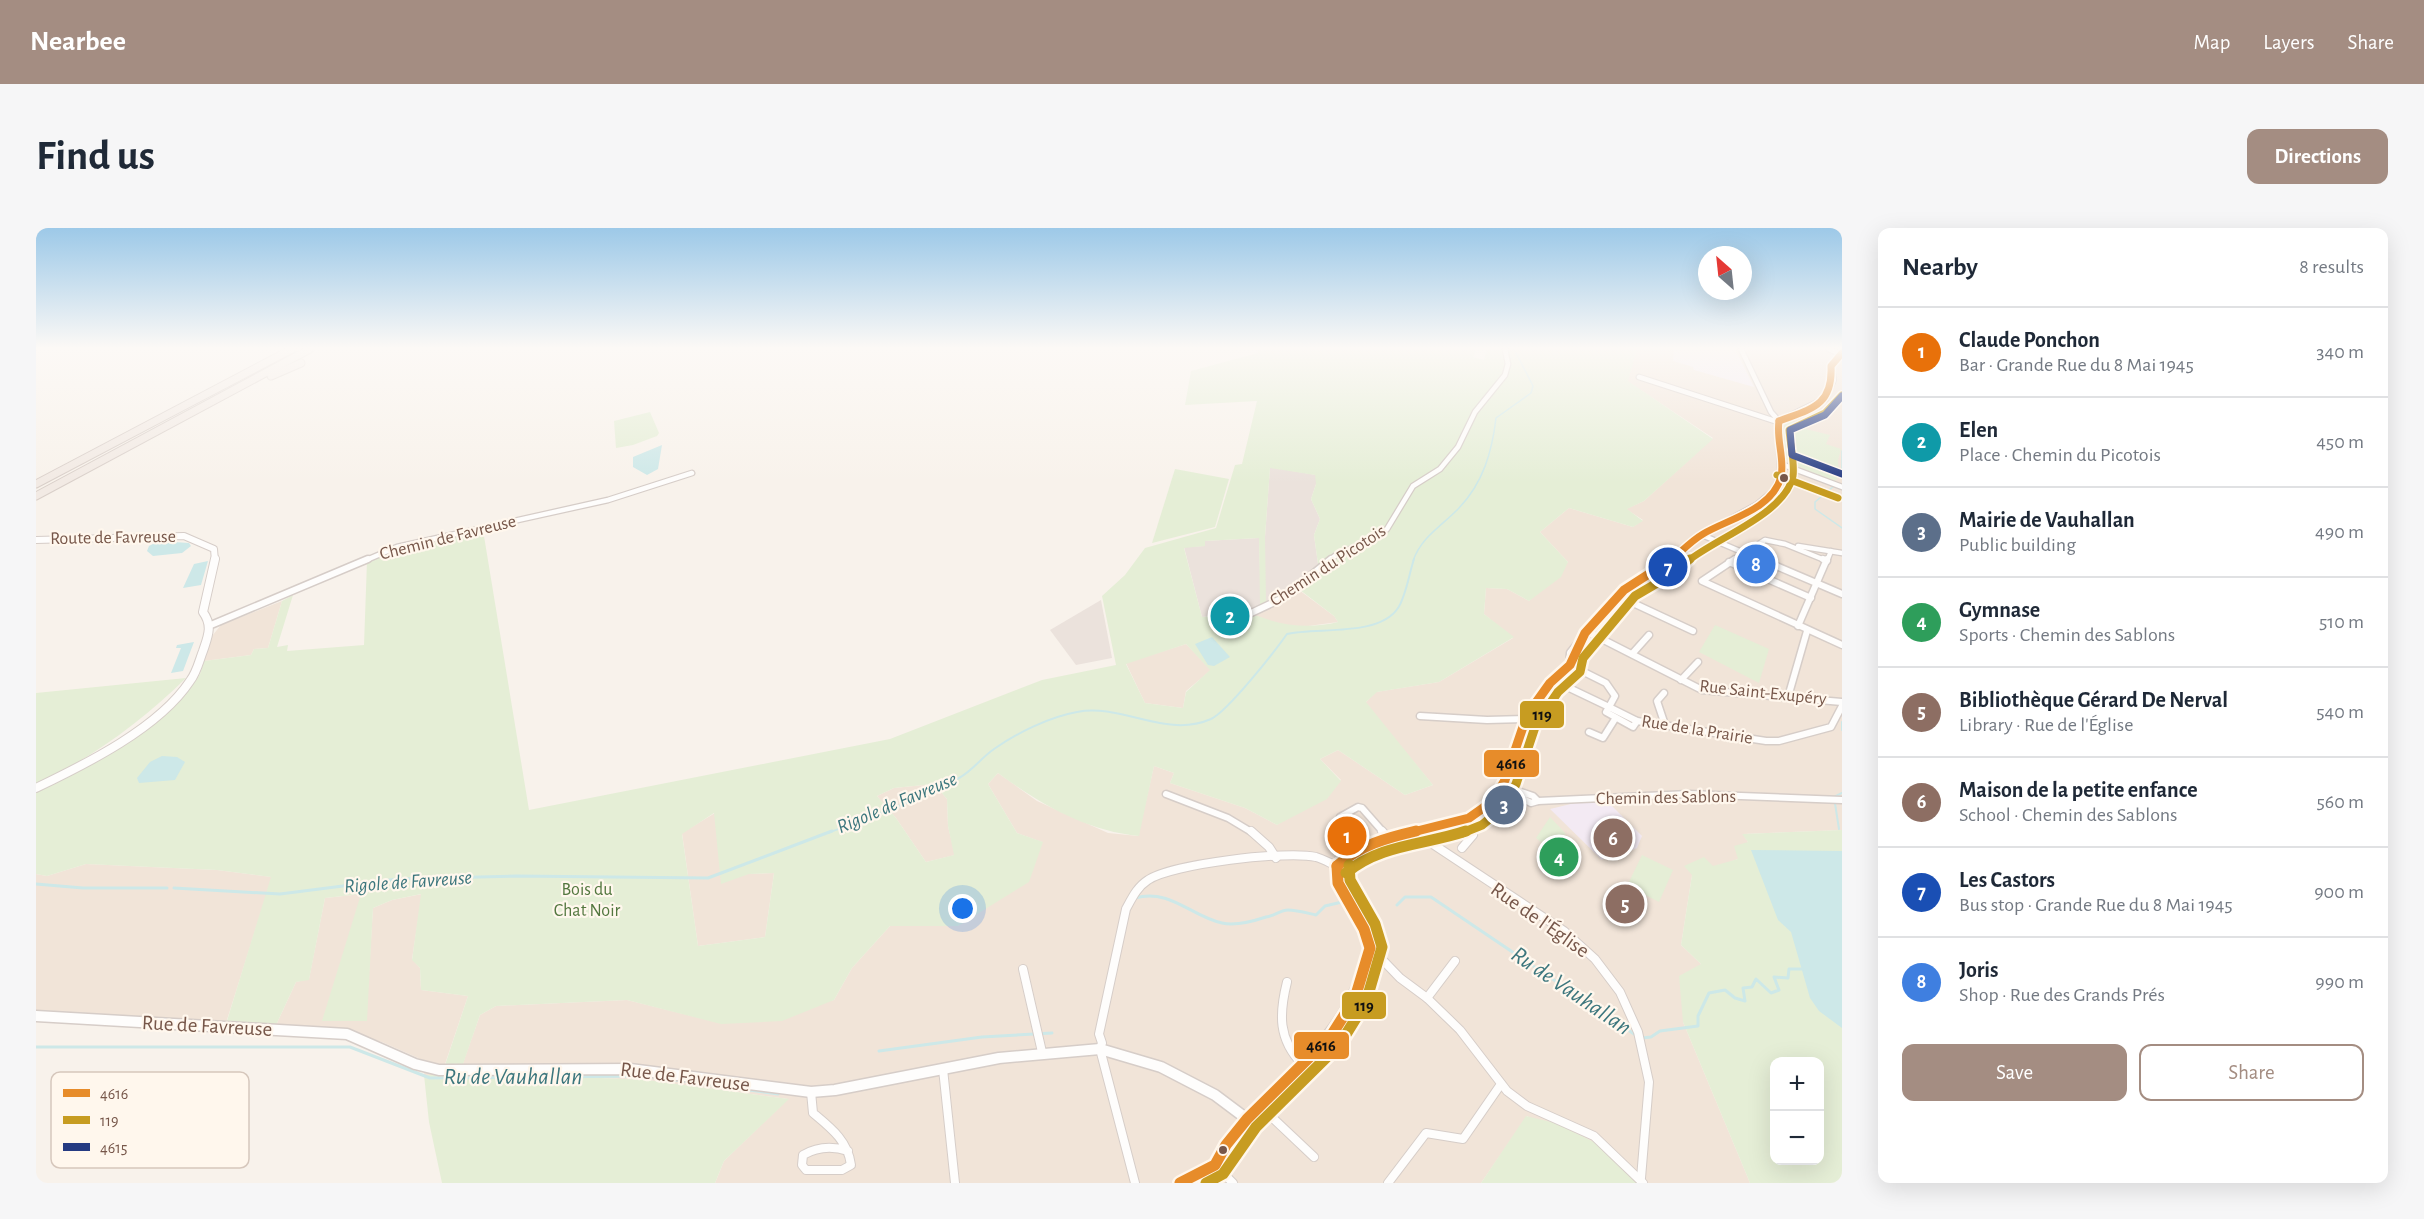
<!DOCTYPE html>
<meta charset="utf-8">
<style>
:root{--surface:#fff;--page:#f6f6f7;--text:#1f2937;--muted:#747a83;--line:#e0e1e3;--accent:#a48d82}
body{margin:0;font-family:"Alegreya Sans",sans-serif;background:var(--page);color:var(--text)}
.controls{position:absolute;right:18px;bottom:18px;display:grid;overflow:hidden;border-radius:12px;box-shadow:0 6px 24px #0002}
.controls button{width:54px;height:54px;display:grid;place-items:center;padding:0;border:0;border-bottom:2px solid var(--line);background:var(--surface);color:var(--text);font:30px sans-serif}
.compass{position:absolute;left:1662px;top:18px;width:54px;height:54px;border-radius:50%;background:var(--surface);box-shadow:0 6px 24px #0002;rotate:333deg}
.you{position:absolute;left:927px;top:681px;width:21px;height:21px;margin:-15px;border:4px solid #fff;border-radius:50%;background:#1a73e8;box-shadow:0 0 0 9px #1a73e833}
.badge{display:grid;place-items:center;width:39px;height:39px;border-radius:50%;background:var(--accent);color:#fff;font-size:20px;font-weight:700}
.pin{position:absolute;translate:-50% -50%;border:3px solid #fff;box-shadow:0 2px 6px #0006}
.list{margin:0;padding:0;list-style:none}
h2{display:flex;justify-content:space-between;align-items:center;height:78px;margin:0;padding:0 24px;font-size:26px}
h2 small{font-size:20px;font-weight:400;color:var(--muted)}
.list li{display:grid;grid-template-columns:39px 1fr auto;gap:18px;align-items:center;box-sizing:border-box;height:90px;padding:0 24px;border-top:2px solid var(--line)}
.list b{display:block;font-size:22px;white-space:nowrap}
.list p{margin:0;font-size:20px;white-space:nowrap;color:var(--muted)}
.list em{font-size:20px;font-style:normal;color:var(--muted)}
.actions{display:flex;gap:12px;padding:18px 24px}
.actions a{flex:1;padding:14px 0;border:2px solid var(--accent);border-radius:12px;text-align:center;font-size:21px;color:var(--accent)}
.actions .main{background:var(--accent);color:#fff}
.map{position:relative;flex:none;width:1806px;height:955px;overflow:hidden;border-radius:12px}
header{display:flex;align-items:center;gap:36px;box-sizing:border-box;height:84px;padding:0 30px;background:var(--accent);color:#fff}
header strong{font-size:28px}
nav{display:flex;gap:33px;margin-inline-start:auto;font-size:21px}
.intro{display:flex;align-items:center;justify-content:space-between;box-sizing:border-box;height:144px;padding:0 36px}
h1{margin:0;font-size:42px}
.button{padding:15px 27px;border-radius:12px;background:var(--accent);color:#fff;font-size:21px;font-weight:700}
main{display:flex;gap:36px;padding:0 36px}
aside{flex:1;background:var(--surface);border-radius:12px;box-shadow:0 6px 24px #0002}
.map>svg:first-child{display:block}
</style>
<header>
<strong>Nearbee</strong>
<nav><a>Map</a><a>Layers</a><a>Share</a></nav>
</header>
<div class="intro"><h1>Find us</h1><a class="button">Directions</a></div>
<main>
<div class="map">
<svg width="1806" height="955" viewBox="0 0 1806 955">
<rect width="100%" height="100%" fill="#f8f2eb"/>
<g fill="#f1e4d8">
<path d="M1601,121H1806V602L1707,606L1712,614L1702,631L1656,647L1645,717L1665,736L1647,794L1714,955H1602L1491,888L1445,955H679L688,933L752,871L611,852L496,847H388L389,833L346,814L315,805L0,786V646L11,648L50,636L181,642L236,649L190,795H241L260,754L273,751L289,670L326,666L287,792L330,793L337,680L356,672L386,666L376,731L384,740L385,762L432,768L409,836L426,838L444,787L460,778L591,772L684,795L798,772L816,740L854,698H922L1006,614L981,605L952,556L962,545L1001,573L1072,605L1102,608L1118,538L1138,545L1134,555L1209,580L1241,597L1305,552L1284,531L1302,522L1369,567L1397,557L1329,475L1340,464L1403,454L1477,410L1448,386L1450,360L1471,361L1493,373L1532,334L1504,304L1533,280L1597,299L1607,292L1590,281L1608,273L1677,210L1591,153Z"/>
<path d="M1263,362L1298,388L1302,394L1265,399L1239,395L1218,387Z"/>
<path d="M246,373L232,420L218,421L215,427L168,433L176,408L185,397Z"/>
<path d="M1150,416L1175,442L1150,463L1147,480L1109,475L1090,435Z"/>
<path d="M898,556L911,571L912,598L919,627L890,634L860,590L841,568L858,560Z"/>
<path d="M679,585L713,646L738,645L729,709L662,718L646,605Z"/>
</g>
<g fill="#ebe2dc">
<path d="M1234,239L1280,247V256L1275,271L1284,291L1278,307L1282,336L1253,363L1229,374V309Z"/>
<path d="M1223,310L1225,378L1201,389L1198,386L1166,389L1148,319L1169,318L1168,313Z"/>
<path d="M1065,372L1076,430L1040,437L1014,402Z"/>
</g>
<g fill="#f3eaf3">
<path d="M1638,121H1699L1718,159L1658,142L1657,139L1637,133Z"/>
<path d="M1572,574L1606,608L1601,620L1587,626L1568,608L1556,612L1565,622L1569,621L1573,626L1566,632L1514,581L1539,575Z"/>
</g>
<g fill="#e5eed6" fill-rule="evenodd">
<path d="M1222,121H1441L1437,129L1448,132L1451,121H1601L1592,153L1677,211L1608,273L1591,281L1607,293L1597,299L1533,280L1504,304L1532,334L1525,349L1493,373L1471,361L1450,360L1448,386L1478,409L1403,454L1341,464L1330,474L1397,557L1369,567L1302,522L1284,531L1305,553L1291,571L1241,597L1209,580L1134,555L1138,545L1118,538L1103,608C1050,603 1004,576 962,545L952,556L981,605L1007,614L993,654L922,698H854L816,740L798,772L746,793L685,796L591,772L460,778L444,787L426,839L409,837L432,768L385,762L384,740L376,732L385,666L356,672L337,680L331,793H286L325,666L289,670L273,752L260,754L241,795L228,798L190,796L235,649L181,642L50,636L11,648L0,646V564L34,547L138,477L153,462L164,446L168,433L215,427L218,421L232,420L246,373L257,367L241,419L252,417L251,423L328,417L331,333L374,318L447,302L493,582L854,511L1006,452L1080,437L1066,368L1089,347L1109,320L1180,300L1199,237L1206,236L1221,173L1149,177L1155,143L1222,125ZM1234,240L1279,247L1280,256L1275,271L1284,291L1278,307L1282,336L1253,363L1230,373L1229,309ZM1223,310L1224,378L1202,389L1198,386L1166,389L1148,320L1169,318V313ZM1264,362L1298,388L1302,394C1273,401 1247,398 1219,387ZM1150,416L1174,442L1150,464L1147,480L1109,475L1090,436ZM898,556L911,571L912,598L918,627L890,634L860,590L841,568L858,560ZM678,585L685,656L713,646L738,645L729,709L662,718L646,606Z"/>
<path d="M614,184L623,205L621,208L597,217L580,220L578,193Z"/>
<path d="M1752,193L1762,196L1761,199L1794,207L1790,216L1805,221L1802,232L1803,248L1798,254L1751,233C1748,220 1741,203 1752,193Z"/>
<path d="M1139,241L1193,251L1179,299L1116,315Z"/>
<path d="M1679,397L1733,421L1723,455L1663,424Z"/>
<path d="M150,450C106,493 55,531 0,556V465Z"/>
<path d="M1514,589L1530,606L1524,608L1526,612L1517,611V617L1511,619L1500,610Z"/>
<path d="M1806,602V955H1714L1647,794L1643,748L1665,736L1645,717L1656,647L1648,638L1668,629L1677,638L1702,631L1698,618L1712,614L1706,606ZM1738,834H1784V932H1738Z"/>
<path d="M1606,627L1637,642L1623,674L1591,658Z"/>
<path d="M388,847H496L611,852L753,871L688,933L679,955H406L393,894Z"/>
<path d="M1490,888L1519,895L1560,915L1602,955H1445Z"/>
</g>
<g fill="#cde8e8">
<path d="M626,217L622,241L611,247L597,239V229Z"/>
<path d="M123,313L153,315L155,318L146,325L117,328L111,323L113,318Z"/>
<path d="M172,333L165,357L147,360L158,336Z"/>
<path d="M1176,409L1194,429L1178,438L1172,437L1159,416Z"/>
<path d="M158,414L147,443L135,445L145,420H140L141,417Z"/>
<path d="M126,528L141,529L149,534L139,552L103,555L101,550L114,534Z"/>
<path d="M1715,622L1806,623V800L1783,783L1774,770L1755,704L1742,692Z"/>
</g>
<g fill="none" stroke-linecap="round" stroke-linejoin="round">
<g stroke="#cde8e8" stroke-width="1.5">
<path d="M1806,223V249"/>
<path d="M1799,257L1779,274V281L1806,300"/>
<path d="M1377,333C1385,309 1406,298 1423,280C1447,255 1456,224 1460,190L1495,165L1497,158L1478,121"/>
</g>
<g stroke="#cde8e8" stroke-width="2">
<path d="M1806,494V502"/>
<path d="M1803,601L1798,569L1806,565"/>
<path d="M792,605C836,588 881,573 923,550C936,543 945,530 958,521C981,505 1013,489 1041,484C1086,475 1129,511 1175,491C1192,483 1239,423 1251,406C1281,399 1343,409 1362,380C1370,368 1373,346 1378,331"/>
</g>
<g stroke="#cde8e8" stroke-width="3">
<path d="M0,656L47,660H131"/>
<path d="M138,660L244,666L362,651L480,648L672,650L796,603"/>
<path d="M1099,670C1134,660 1156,689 1186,695C1199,698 1218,693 1230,689C1238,688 1245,682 1252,682C1261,682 1271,685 1280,687L1289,678L1306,674"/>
<path d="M1361,677L1369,669H1395L1601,808"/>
<path d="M1606,810L1615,809L1624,803L1662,798V788L1673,765L1689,762L1699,770L1709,773L1707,760L1716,759L1720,751L1735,765L1743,762L1738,749L1752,750L1753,741H1766"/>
<path d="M0,819H314L394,850L609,848L742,866"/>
<path d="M843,823L946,809L1016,805"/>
</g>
<defs>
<g id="minor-far2">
<path d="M1705,121L1735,184L1743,193"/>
<path d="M1793,121L1806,127"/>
<path d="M1603,149L1742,194"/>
<path d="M1745,236L1806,259"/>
<path d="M1666,307L1727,333"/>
<path d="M1762,318L1806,325"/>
<path d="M328,333L361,319L572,272L656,245"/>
<path d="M1293,333L1300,327L1340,310L1351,301L1377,258L1404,241L1422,219L1439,184L1469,147L1472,136L1469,121"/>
<path d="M1697,333L1729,312L1749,316L1791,333"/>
<path d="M1791,333L1795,323"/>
</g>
<g id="minor-far1">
<path d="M1699,331L1666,353L1806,417"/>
<path d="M1724,331L1806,366"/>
<path d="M1787,331L1791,333"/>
<path d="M1693,334L1775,370"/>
<path d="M1582,368L1657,403"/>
<path d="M1194,395L1247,370L1295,331"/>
<path d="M175,397L332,331"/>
<path d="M1762,398L1791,331"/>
<path d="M1552,404L1666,462L1806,474"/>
<path d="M1596,426L1613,407"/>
<path d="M1534,437L1570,455L1579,468L1573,479L1601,493L1730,513H1743L1795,499L1806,478"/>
<path d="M1645,452L1662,434"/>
<path d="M1527,457L1573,479L1570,484L1597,499L1601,493"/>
<path d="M1628,465L1621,473L1629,497"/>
<path d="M1752,469L1771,403"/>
<path d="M1384,488L1451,492L1489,491"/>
<path d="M1553,504L1567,510L1579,491"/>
<path d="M1466,560L1495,575L1502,573L1497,568L1467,558"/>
<path d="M1130,566L1192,590L1217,605"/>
<path d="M1502,573L1653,566L1806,572"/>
<path d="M1304,589L1322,579L1326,580L1348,605"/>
<path d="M1425,591L1435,605"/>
</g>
<g id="minor">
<path d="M1215,603L1233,619L1240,630"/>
<path d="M1346,603L1352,610"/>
<path d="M1377,603L1528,703L1559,731L1584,764L1602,804L1613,854L1605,950"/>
<path d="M1426,620L1437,607L1434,603"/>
<path d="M1335,720L1364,750L1391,770L1424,802L1471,863L1491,878L1558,908L1607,955"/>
<path d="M987,741L1006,824"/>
<path d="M1251,754C1243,786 1242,811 1266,836"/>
<path d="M1391,770L1419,733"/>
<path d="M907,841L919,955"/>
<path d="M775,864L777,885C795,900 812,913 815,937L806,942H770L766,937L767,927C781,919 797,918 812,923"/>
<path d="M1224,878L1278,929"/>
<path d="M1179,937L1197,955"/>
<path d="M1099,955L1064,821L1066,815L1063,806L1090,681C1096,670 1101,659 1112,652C1135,636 1252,622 1280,629C1287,631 1294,635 1301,638"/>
<path d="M1352,955L1390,905L1427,911L1465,856"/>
</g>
<path id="tertiary-far2" d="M0,312L148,308L178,321L179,333"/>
<path id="tertiary-far1" d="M0,560C50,536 123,500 154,453C161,444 163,433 167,423C172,408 177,398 167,384L179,331"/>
<path id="tertiary" d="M0,788L311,806L379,836L403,842L594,841L775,864L799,862L963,830L1064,821L1125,839L1179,867L1211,891"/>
<path id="secondary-far2" d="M1634,333L1661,310L1721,277L1739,262L1745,246L1742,194L1789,171L1797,152L1795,138L1806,125"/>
<path id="secondary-far1" d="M1374,605C1398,598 1428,595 1449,581C1474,565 1478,520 1488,494C1495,476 1519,447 1534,437L1535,425L1583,366L1636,331"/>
<path id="secondary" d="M1144,955C1154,950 1173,944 1180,935C1191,921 1199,905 1211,891C1254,844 1307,809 1326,746C1328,739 1334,728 1334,720C1334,688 1291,666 1304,633L1340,614L1379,603"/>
<g id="trunk">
<path d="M235,148L265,135"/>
<path d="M0,256L256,121"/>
<path d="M0,268L274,121"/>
</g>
</defs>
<use href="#minor-far2" stroke="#d6cdc8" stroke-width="7"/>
<use href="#minor-far1" stroke="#d6cdc8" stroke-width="9"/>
<use href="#minor" stroke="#d6cdc8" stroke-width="10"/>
<use href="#tertiary-far2" stroke="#d6cdc8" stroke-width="8"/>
<use href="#tertiary-far1" stroke="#d6cdc8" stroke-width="10"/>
<use href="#tertiary" stroke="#d6cdc8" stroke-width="13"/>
<use href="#secondary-far2" stroke="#d7cdc8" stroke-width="8"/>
<use href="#secondary-far1" stroke="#d7cdc8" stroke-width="11"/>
<use href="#secondary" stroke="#d7cdc8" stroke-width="14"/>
<use href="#trunk" stroke="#d9cfc9" stroke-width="9"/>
<use href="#minor-far2" stroke="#fefdfc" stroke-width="4.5"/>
<use href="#minor-far1" stroke="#fefdfc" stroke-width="6"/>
<use href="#minor" stroke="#fefdfc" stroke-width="8"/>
<use href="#tertiary-far2" stroke="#fefdfc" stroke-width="6"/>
<use href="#tertiary-far1" stroke="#fefdfc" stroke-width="8"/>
<use href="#tertiary" stroke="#fefdfc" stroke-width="10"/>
<use href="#secondary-far2" stroke="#fefdfc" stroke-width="6"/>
<use href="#secondary-far1" stroke="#fefdfc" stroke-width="8"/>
<use href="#secondary" stroke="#fefdfc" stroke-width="10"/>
<use href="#trunk" stroke="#f2eae4" stroke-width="7"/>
<defs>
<g id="bus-1-far2">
<path d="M1743,193C1775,181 1797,178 1795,138L1806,125"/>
<path d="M1634,333C1645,324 1655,313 1667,306C1692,291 1736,282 1745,249C1749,231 1740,212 1743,193"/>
</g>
<path id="bus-1-far1" d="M1373,605L1433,590L1457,573L1469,552L1491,487L1514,455L1534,437L1549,405L1588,362L1636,331"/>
<g id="bus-1">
<path d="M1301,638C1324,617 1350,610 1380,603"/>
<path d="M1144,955L1179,937L1190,917L1211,891L1295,808L1319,770L1334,720L1328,701L1302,655L1301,638"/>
</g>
<g id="bus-2-far2">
<path d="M1741,247L1802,270"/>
<path d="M1652,333C1682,309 1749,286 1757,248C1759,235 1754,216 1753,202L1789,185L1806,167"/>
</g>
<path id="bus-2-far1" d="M1426,605L1446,597L1469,578L1480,556L1500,496L1522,464L1544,444L1547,430L1599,368L1633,348L1654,331"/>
<g id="bus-2">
<path d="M1310,645C1344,616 1389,617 1430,603"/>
<path d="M1170,955L1187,946L1220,899L1304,816L1330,774L1346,719L1339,696L1314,652L1313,637"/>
</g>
<path id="bus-3" d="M1806,168L1789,187L1754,202L1756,227L1806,246"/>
</defs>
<use href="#bus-1-far2" stroke="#fff7ed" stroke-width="10"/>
<use href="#bus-1-far1" stroke="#fff7ed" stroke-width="14"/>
<use href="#bus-1" stroke="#fff7ed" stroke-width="16"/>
<use href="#bus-2-far2" stroke="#fff7ed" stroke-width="10"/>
<use href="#bus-2-far1" stroke="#fff7ed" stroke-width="14"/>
<use href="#bus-2" stroke="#fff7ed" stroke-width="16"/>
<use href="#bus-3" stroke="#fff7ed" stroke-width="10"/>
<use href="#bus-1-far2" stroke="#e78c2a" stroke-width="7"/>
<use href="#bus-1-far1" stroke="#e78c2a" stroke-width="9"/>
<use href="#bus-1" stroke="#e78c2a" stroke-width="11"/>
<use href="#bus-2-far2" stroke="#c79c21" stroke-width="7"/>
<use href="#bus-2-far1" stroke="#c79c21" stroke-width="9"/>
<use href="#bus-2" stroke="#c79c21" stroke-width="11"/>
<use href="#bus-3" stroke="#253b82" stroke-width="7"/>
</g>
<linearGradient id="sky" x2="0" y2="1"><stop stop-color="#9dc9e8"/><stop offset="0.47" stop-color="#fcf9f6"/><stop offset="1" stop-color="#fcf9f6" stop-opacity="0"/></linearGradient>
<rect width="1806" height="255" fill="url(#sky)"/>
<g fill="#77574a" stroke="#fff7ed" stroke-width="2">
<circle cx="1748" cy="250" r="5"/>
<circle cx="1187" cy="922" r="5"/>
</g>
<g text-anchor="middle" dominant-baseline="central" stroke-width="4.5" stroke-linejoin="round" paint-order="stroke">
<g font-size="18" fill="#77574a" stroke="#fff7ed">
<text transform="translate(77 310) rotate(-1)">Route de Favreuse</text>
<text transform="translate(412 310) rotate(-14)">Chemin de Favreuse</text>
<text transform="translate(1292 338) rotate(-33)">Chemin du Picotois</text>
<text transform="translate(1727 465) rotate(6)">Rue Saint-Exupéry</text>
<text transform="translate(1661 502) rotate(9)">Rue de la Prairie</text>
<text transform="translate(1630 570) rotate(-1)">Chemin des Sablons</text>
</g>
<g font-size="18" fill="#53773f" stroke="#fff7ed">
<text x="551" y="662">Bois du<tspan x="551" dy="21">Chat Noir</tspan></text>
</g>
<g font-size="20" font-style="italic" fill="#3c767d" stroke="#fff7ed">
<text transform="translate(861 575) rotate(-23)">Rigole de Favreuse</text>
<text transform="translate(372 654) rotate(-4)">Rigole de Favreuse</text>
</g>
<g font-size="21" fill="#77574a" stroke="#fff7ed">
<text transform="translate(1504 692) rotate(35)">Rue de l'Église</text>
<text transform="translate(171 798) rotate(3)">Rue de Favreuse</text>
<text transform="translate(649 849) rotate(7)">Rue de Favreuse</text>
</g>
<g font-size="24" font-style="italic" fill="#3c767d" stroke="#fff7ed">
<text transform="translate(1535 763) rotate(34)">Ru de Vauhallan</text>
<text x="477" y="849">Ru de Vauhallan</text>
</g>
</g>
<rect x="15" y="844" width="198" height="96" rx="9" fill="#fff7ed" stroke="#d6c7bc" stroke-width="1.5"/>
<rect x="27" y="861" width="27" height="8" fill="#e78c2a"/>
<rect x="27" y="888" width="27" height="8" fill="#c79c21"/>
<rect x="27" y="915" width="27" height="8" fill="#253b82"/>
<g font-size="16" fill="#77574a">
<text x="64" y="871">4616</text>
<text x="64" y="898">119</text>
<text x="64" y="925">4615</text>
</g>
<g stroke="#fff7ed" stroke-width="2">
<rect x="1483" y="472" width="46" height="29" rx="6" fill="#c79c21"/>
<rect x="1447" y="521" width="57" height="29" rx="6" fill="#e78c2a"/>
<rect x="1305" y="763" width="46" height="29" rx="6" fill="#c79c21"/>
<rect x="1257" y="803" width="57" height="29" rx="6" fill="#e78c2a"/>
</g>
<g font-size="16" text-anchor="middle" font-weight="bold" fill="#111">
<text x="1506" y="492">119</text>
<text x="1475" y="541">4616</text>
<text x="1328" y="783">119</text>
<text x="1285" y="823">4616</text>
</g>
</svg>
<div class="controls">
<button>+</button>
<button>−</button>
</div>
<svg class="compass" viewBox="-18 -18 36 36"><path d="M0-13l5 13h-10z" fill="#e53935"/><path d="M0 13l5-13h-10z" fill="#747a83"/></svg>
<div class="you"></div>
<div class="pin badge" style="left:1311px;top:608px;background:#e8710a">1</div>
<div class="pin badge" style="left:1194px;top:388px;background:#0f9aa8">2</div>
<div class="pin badge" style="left:1468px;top:577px;background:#5c6f8a">3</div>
<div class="pin badge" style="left:1523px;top:629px;background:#2e9e5b">4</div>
<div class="pin badge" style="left:1589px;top:676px;background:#8d6e63">5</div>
<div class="pin badge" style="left:1577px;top:610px;background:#8d6e63">6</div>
<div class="pin badge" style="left:1632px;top:339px;background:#1a4fb4">7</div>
<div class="pin badge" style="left:1720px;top:336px;background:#3f7fe0">8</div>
</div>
<aside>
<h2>Nearby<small>8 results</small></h2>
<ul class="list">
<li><span class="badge" style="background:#e8710a">1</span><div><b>Claude Ponchon</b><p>Bar · Grande Rue du 8 Mai 1945</p></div><em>340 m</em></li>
<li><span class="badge" style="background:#0f9aa8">2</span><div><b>Elen</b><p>Place · Chemin du Picotois</p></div><em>450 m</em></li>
<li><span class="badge" style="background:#5c6f8a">3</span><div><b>Mairie de Vauhallan</b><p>Public building</p></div><em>490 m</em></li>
<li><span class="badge" style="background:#2e9e5b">4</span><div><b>Gymnase</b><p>Sports · Chemin des Sablons</p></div><em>510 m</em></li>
<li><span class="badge" style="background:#8d6e63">5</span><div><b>Bibliothèque Gérard De Nerval</b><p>Library · Rue de l'Église</p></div><em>540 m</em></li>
<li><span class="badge" style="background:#8d6e63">6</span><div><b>Maison de la petite enfance</b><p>School · Chemin des Sablons</p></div><em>560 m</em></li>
<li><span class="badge" style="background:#1a4fb4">7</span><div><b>Les Castors</b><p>Bus stop · Grande Rue du 8 Mai 1945</p></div><em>900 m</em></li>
<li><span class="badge" style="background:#3f7fe0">8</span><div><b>Joris</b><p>Shop · Rue des Grands Prés</p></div><em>990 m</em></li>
</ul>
<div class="actions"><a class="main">Save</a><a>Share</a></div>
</aside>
</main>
